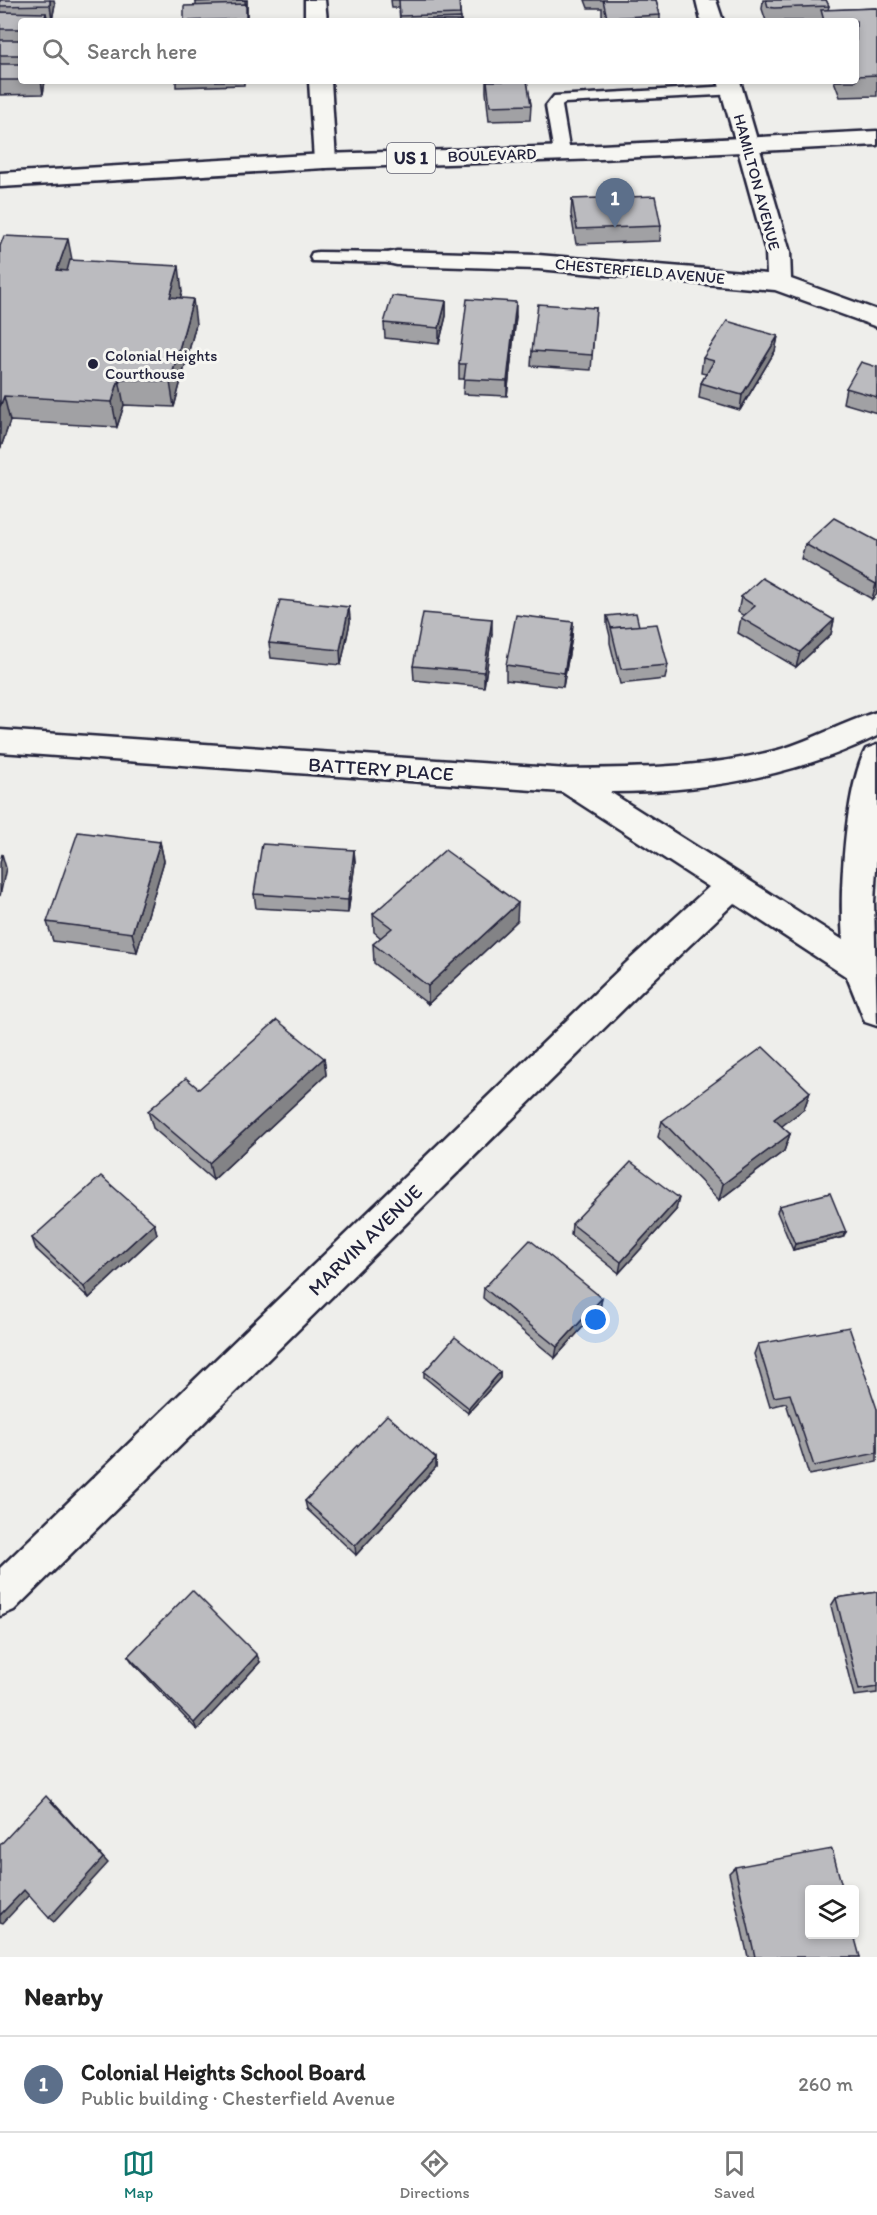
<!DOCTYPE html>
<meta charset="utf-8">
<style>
:root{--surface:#fff;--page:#f6f6f6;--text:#222;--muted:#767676;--line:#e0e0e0;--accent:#0f766e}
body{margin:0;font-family:Itim,sans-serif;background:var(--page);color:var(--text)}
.controls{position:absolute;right:18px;bottom:18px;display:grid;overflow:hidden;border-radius:6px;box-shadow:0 3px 9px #0003}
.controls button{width:54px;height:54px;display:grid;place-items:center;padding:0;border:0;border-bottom:2px solid var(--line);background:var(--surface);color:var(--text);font:30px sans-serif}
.you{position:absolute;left:596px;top:1320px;width:21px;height:21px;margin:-15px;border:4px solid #fff;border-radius:50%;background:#1a73e8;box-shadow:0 0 0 9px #1a73e833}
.badge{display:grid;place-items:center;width:39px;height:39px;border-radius:50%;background:var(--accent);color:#fff;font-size:20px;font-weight:700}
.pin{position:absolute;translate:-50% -50px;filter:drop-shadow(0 2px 3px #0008)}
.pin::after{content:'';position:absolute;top:32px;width:21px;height:18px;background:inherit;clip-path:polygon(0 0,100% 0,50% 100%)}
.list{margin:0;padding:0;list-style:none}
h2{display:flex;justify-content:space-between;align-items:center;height:78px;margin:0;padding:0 24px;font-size:26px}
h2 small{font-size:20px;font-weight:400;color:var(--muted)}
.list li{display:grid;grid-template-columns:39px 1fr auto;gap:18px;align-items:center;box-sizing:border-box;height:96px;padding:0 24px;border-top:2px solid var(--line)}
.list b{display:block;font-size:22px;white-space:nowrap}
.list p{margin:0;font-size:20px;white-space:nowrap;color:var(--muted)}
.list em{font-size:20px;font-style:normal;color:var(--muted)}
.icon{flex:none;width:33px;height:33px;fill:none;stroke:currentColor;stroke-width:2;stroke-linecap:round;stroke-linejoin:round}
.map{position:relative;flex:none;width:877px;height:1957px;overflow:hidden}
.search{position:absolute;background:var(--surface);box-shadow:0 3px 9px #0003;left:18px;right:18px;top:18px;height:66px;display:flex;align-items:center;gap:15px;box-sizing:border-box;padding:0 21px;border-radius:6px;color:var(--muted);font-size:22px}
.sheet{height:174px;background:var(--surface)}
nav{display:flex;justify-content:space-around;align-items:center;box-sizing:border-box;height:84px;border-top:2px solid var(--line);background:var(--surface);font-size:16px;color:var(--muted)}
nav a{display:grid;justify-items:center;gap:3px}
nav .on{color:var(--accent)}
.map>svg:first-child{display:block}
</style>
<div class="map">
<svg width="877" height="1957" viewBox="0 0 877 1957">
<rect width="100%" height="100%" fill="#eeeeeb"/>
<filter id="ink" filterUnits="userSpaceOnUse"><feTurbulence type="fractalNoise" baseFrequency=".0167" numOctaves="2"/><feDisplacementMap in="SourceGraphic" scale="12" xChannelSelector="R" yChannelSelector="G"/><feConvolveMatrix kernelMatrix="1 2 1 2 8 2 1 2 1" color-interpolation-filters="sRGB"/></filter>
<g filter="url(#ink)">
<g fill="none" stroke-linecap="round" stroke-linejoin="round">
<defs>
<g id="service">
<path d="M732,86L737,88L740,91L737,94L564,103L562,106L570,153L562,158L554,153L546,106L554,96Z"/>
<path d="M318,252L397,253L405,258L397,263L312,261L310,257L312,253Z"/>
</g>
<g id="minor">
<path d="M305,0H325L327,21H305Z"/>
<path d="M309,81H331L336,161L333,166L325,168L317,166L314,161Z"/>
<path d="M747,136L755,138L758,143L790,252L791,279L877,310V327L775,290L538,269L397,265L388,263L385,258L388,253L397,251L538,255L767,274L766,252L736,143L739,138Z"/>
<path d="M877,712V736C793,777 702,792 610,792L843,940C839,894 845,788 866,749L877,745V851L874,902L877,1026L865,1022L847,977L734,903L650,983L14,1610L0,1616V1568L626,963L709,887L562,792L0,752V730L568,769C639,768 709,768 778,750C813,740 843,722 877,712Z"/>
</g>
<g id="tertiary">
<path d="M696,0H716L723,21H701Z"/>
<path d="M718,81H740L758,143L755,148L747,150L739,148L736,143Z"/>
</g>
<path id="primary" d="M877,131V145L601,159L325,168L0,187V173L325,154L601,145Z"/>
</defs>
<use href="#service" stroke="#22223b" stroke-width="5"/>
<use href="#minor" stroke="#22223b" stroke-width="5"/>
<use href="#tertiary" stroke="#22223b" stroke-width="5"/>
<use href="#primary" stroke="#22223b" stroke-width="5"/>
<use href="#service" fill="#f6f6f2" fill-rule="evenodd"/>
<use href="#minor" fill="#f6f6f2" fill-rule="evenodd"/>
<use href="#tertiary" fill="#f6f6f2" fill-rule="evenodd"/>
<use href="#primary" fill="#f6f6f2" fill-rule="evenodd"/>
</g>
<g fill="#a1a1a4" stroke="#22223b" stroke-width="1.5">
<path d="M0,0L55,4L52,20H47L48,21H21V81H45L43,94L0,95Z"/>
<path d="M196,0H247V21H184L196,6Z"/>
<path d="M391,0H459L461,21H400L399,8H392Z"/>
<path d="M585,0H656L660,15V21H603L602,15V8H588Z"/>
<path d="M763,0H826L829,6L828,10L877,8V96L840,97L834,81H856V21H766L762,9Z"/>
<path d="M176,81H244V85L176,87Z"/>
<path d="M486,81H527L531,105L530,120L489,121L486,92Z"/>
<path d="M572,199L661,226L660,241L576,244L571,214Z"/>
<path d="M0,246L72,260L182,292L180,298L196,324L174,407L124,405L117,427L10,421L1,447H0Z"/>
<path d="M446,301V316L439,344L385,338L384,323Z"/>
<path d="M596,308L591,370L531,366L532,351Z"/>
<path d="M516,317L507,396L463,394L464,379H459V364Z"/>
<path d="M778,336L775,351L740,410L699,398L701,383L706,374L701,373L703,358Z"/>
<path d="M877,367V413L843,403L846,388Z"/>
<path d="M877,541V594L872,599L801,559L805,544Z"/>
<path d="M741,597L834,620L831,634L796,667L738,633L741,618L744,616L738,612Z"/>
<path d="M349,607L350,622L341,665L271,658L269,643Z"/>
<path d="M607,616L639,626L668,665L665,679L620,684L610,643V636L607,624Z"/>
<path d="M573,622L572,637L563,687L506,680V665Z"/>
<path d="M492,634L484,687L414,680L413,666Z"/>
<path d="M160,842L164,861L137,952L53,941L47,922Z"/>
<path d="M354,850L355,863L348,913L256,908L254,894Z"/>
<path d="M373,914L517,921L428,1004L374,963L373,944L381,938L374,932Z"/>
<path d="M324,1058L326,1075L213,1180L153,1128L148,1111L199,1089Z"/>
<path d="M810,1092L804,1109L781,1126L790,1134L784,1151L719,1200L658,1137L662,1121Z"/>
<path d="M779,1206L843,1237L793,1250L777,1212Z"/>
<path d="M676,1210L619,1273L571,1235L572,1224Z"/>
<path d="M154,1223L157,1234L89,1298L36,1249L32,1238Z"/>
<path d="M484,1288L602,1298L600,1308L555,1358L483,1298Z"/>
<path d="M758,1344L877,1409V1462L809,1475L786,1403L770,1407L754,1354Z"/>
<path d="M424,1372H500V1378L468,1413L424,1377Z"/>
<path d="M436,1458V1467L356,1555L307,1509L305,1501Z"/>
<path d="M877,1592V1693L854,1696L831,1606L836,1598Z"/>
<path d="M128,1656L260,1662L197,1730L133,1663Z"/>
<path d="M735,1867L860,1957H748L729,1873Z"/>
</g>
<g fill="#838386" stroke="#22223b" stroke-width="1.5">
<path d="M50,0H54L55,4L52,20L50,5Z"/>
<path d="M245,0H247V21H246Z"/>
<path d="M46,13L48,21H44Z"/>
<path d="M41,81H45L43,94Z"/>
<path d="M68,239L73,265L62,296L57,270Z"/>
<path d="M179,266L182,292L174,323L170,297Z"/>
<path d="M193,299L196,324L174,407L170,382Z"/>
<path d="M446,301V316L439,344V328Z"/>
<path d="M516,302V317L507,396V381Z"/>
<path d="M778,336L775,351L740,410L742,395Z"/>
<path d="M119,379L124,405L117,427L112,402Z"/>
<path d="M4,396L10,421L1,447L0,442V407Z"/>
<path d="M877,583V594L872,599L876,584Z"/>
<path d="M349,607L350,622L341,665L340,650Z"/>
<path d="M492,619V634L484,687V672Z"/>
<path d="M834,620L831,634L796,667L800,652Z"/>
<path d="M573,622L572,637L563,687L564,673Z"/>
<path d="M160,842L164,861L137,952L132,933Z"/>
<path d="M354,850L355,863L348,913V900Z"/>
<path d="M2,854L6,868L0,896V863Z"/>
<path d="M518,903L517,921L428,1004V986Z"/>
<path d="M324,1058L326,1075L213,1180L209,1163Z"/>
<path d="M810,1092L804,1109L769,1136L774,1119Z"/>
<path d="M790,1134L784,1151L719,1200L723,1184Z"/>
<path d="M679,1198L676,1210L619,1273L621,1262Z"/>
<path d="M154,1223L157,1234L89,1298L84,1287Z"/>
<path d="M846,1232L843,1237L793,1250L795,1244Z"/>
<path d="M602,1298L600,1308L555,1358L557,1347Z"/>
<path d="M500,1372V1378L468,1413L469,1408Z"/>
<path d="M436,1458V1467L356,1555L355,1546Z"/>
<path d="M257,1655L260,1662L197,1730L194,1723Z"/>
<path d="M52,1801L108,1863L54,1922L49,1918Z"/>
<path d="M24,1890L30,1894L3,1923L0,1922V1915Z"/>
</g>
<g fill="#bbbbbf" stroke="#22223b" stroke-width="1.5">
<path d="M0,0H50V5L0,6Z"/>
<path d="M196,0H245L196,2Z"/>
<path d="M399,0H459L460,14L400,16Z"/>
<path d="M603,0H656L660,15L607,18Z"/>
<path d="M766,0H826L829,6L774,8L768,7Z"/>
<path d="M246,4V19L184,21V6Z"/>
<path d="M877,8V75L856,76V21H824L821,10Z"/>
<path d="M0,12L46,13L44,21H21V29H0Z"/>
<path d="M461,18V21H403V20Z"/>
<rect x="0" y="40" width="21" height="15"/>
<rect x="0" y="64" width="21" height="16"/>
<path d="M487,81H527L531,105L490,106Z"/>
<path d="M655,196L661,226L577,229L572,199Z"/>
<path d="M4,236L68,239L57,270L67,271L70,260L179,266L170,297L193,299L170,382L119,379L112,402L4,396L0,407V246Z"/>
<path d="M392,296L446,301L439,328L384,323Z"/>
<path d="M467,299L516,302L507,381L464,379L466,364H459Z"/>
<path d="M538,304L596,308L592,355L532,351Z"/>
<path d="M727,321L778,336L742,395L701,383L714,361L703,358Z"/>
<path d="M861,362L877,367V397L846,388Z"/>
<path d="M834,518L877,541V583L876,584L805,544Z"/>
<path d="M762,578L834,620L800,652L741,618L755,606L741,597Z"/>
<path d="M280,600L349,607L340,650L269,643Z"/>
<path d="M423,613L492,619L484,672L413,666Z"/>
<path d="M636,613L639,626L611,628L612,630L607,616Z"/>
<path d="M516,615L573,622L564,673L506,665Z"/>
<path d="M657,624L668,665L621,669L611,628Z"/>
<path d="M78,832L160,842L132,933L47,922Z"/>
<path d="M262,844L354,850L348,900L254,894Z"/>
<path d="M445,850L518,903L428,986L373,944L392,928L373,914Z"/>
<path d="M277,1020L324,1058L209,1163L148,1111L186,1078L199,1089Z"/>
<path d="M763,1047L810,1092L774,1119L790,1134L723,1184L662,1121Z"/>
<path d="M631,1162L679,1198L621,1262L572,1224Z"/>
<path d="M101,1176L154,1223L84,1287L32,1238Z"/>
<path d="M830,1193L846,1232L795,1244L779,1206Z"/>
<path d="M530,1240L602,1298L557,1347L484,1288Z"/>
<path d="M849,1327L877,1409V1453L814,1466L790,1394L774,1397L758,1344Z"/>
<path d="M455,1337L500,1372L469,1408L424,1372Z"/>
<path d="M387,1415L436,1458L355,1546L305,1501Z"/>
<path d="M192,1590L257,1655L194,1723L128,1656Z"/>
<path d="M877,1592V1687L859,1690L836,1598Z"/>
<path d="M46,1796L103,1858L49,1918L24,1890L0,1915V1845Z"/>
<path d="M832,1849L843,1890H810V1935H854L860,1957H755L735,1867Z"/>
</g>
</g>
<circle fill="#22223b" stroke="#f6f6f2" stroke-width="2" cx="93" cy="364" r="6"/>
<g text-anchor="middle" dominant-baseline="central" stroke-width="6" stroke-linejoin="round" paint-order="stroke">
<g font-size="16" fill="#22223b" stroke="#f6f6f2">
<text transform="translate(492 155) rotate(-2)">BOULEVARD</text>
<text transform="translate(757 182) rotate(75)">HAMILTON AVENUE</text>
<text transform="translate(640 271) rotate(5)">CHESTERFIELD AVENUE</text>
</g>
<g font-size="16" fill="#22223b" stroke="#f6f6f2" text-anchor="start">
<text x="105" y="355">Colonial Heights<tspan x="105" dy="18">Courthouse</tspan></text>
</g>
<rect fill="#f6f6f2" stroke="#626272" stroke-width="1.5" x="387" y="143" width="48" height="30" rx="4.5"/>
<g font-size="18" font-weight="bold" fill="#22223b">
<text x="411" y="158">US 1</text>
</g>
<g font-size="20" fill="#22223b" stroke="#f6f6f2">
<text transform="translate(381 769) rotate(4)">BATTERY PLACE</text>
<text transform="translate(365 1240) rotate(-44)">MARVIN AVENUE</text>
</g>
</g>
</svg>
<div class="controls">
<button><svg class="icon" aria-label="layers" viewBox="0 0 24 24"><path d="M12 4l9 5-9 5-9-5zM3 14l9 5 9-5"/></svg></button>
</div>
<div class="you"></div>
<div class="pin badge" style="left:615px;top:228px;background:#5c6f8a">1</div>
<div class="search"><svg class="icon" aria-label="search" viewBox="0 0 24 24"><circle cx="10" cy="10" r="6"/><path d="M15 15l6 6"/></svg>Search here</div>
</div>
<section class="sheet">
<h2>Nearby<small></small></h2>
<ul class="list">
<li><span class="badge" style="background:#5c6f8a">1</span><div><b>Colonial Heights School Board</b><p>Public building · Chesterfield Avenue</p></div><em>260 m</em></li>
</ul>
</section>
<nav>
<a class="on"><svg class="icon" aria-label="map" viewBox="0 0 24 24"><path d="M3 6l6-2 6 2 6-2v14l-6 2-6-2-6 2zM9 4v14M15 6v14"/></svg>Map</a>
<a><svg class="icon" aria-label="directions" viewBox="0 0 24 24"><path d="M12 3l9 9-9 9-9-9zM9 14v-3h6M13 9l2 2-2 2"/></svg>Directions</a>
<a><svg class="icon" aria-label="saved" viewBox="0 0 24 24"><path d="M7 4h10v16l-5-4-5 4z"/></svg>Saved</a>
</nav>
